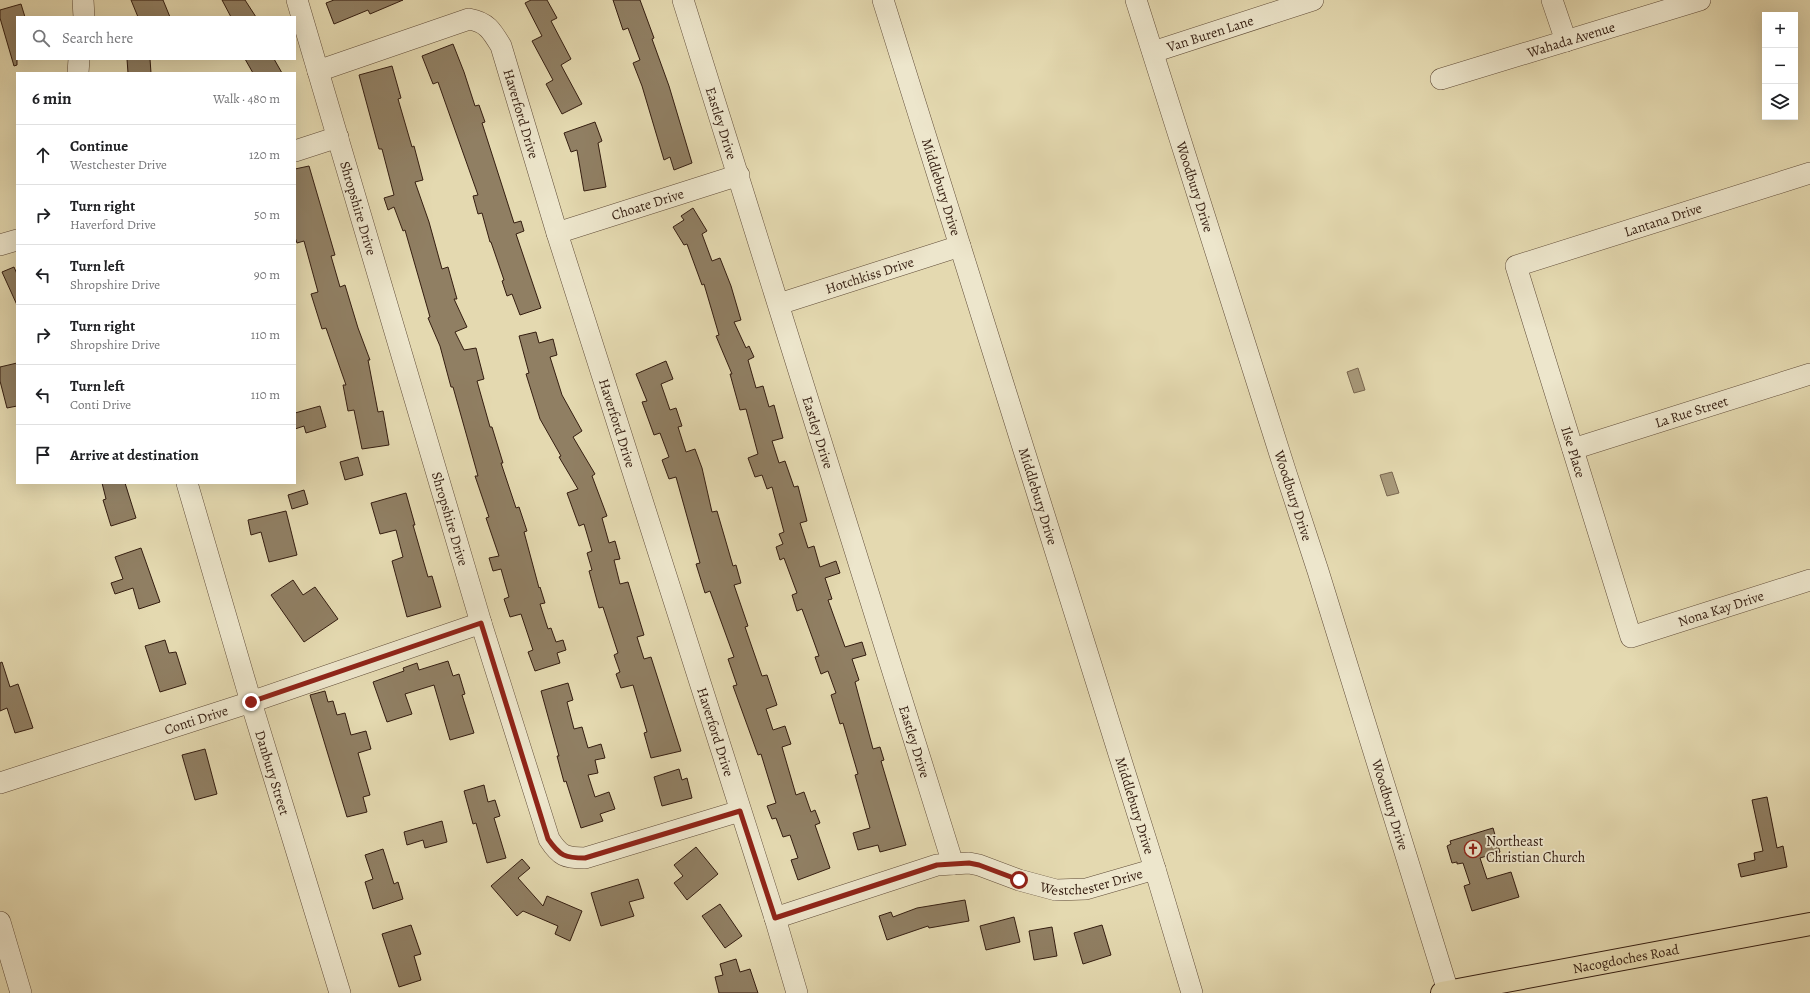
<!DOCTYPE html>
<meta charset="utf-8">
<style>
:root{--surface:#fff;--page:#f6f6f6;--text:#202124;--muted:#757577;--line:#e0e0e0}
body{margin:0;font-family:Alegreya,serif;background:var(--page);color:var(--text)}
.controls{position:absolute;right:12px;top:12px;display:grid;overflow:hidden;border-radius:0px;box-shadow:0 4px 16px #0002}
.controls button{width:36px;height:36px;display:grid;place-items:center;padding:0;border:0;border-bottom:1px solid var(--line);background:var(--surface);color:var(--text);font:20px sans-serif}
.stop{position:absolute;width:12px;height:12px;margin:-9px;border:3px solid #8f2418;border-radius:50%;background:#fff}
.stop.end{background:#8f2418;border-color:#fff;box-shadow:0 1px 4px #0008}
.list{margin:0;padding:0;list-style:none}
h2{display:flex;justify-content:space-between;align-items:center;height:52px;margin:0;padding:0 16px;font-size:17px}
h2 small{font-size:13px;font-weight:400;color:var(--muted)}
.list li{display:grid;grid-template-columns:26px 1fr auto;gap:12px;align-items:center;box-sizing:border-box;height:60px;padding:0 16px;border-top:1px solid var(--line)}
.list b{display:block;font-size:15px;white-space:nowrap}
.list p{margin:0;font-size:13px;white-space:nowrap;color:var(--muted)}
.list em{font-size:13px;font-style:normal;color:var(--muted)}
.icon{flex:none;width:22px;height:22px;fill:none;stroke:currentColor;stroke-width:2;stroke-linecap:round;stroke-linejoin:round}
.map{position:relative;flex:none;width:1810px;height:993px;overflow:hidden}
.search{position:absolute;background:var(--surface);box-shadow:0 4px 16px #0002;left:16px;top:16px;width:280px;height:44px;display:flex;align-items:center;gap:10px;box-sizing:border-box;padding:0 14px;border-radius:0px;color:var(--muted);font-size:15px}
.panel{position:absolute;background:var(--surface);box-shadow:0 4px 16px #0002;left:16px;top:72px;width:280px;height:412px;border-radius:0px}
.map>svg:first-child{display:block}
</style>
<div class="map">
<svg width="1810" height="993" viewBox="0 0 1810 993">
<rect width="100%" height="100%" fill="#e4d9b0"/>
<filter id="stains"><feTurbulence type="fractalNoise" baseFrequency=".005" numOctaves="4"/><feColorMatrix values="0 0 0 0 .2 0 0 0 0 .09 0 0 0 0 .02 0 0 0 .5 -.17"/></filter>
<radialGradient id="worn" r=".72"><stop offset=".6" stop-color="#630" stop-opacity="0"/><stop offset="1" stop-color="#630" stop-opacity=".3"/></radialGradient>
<g fill="#a8997a" stroke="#7a6750">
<path d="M1358,368L1365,390L1354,393L1347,372Z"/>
<path d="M1392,472L1399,493L1387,496L1380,475Z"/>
</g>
<g fill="#907f63" stroke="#341d10">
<path d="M131,0H163L170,17H138Z"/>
<path d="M222,0H245L256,17H231Z"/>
<path d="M334,0H403L370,14L368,10L334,24L326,3Z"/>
<path d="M531,0H547L557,18L551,21L571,59L561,65L582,104L562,114L546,84L553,80L532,41L542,36L525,3Z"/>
<path d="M613,0H640L654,38L652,39L669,86L692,163L674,170L670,157L664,160L642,86L633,63L640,60L628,28L623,30Z"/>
<path d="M21,4L25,17H17V65L14,66L0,18V10Z"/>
<path d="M453,44L464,72L475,106L479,105L485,122L482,123L514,223L521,221L524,231L516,234L541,308L520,315L512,294L507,296L502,281L504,280L491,242H490L482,213L478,214L473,196L478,195L438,82L433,84L422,56Z"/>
<path d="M127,59H150L151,73H128Z"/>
<path d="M245,59H274L282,73H253Z"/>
<path d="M392,66L401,98L398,99L412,147L414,146L423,180L415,182L429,222L442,269L448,267L457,299H454L467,327L455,332L464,350L476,348L484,379L477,381L490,427H492L503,463H501L516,508L519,507L527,531L524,532L539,588L540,587L545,603L540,604L548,629L551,628L556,642L563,640L566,650L557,653L560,663L535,671L528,652L533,650L521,614L510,617L504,599L509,597L501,569L493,571L489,558L499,556L486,518L489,517L475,476H478L453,387H451L440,346L428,318L430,317L405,230L403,231L394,207L388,210L384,198L394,195L382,149H379L359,75Z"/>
<path d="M595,122L602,141L598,143L606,187L584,191L577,150L571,152L564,133Z"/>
<path d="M309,166L335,255L331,256L340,287L345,285L358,328L370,360H368L378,412L383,411L389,445L362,449L354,410L348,411L343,385H346L326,328L322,329L311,294L318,292L304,241L297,243L295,237V169Z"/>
<path d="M693,208L707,231L702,234L712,261L720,258L731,286L741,320L734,322L746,348L749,346L754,357L748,360L756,388L763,386L769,407L774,405L783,438L772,441L779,463L785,461L794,487L798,486L807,521L800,523L808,548L814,546L820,567L836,561L840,573L825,578L832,599L828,600L845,647L862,642L866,655L852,659L859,680L855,682L873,749L880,747L884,760L881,761L906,845L880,852L878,845L858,850L853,833L870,828L855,775L858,774L843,723L840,724L831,695L836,693L828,671L821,674L815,657L819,656L802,609L797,611L792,595L797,593L784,558L780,560L776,547L783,544L779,534L784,532L772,487L767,489L762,475L755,477L748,458L758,454L746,409L740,410L730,374H732L716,336L719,335L704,284L702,285L687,244L684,245L673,227L684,220L681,216Z"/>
<path d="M14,267L17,274V305L2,272Z"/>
<path d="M536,332L539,343L553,339L557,355L550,357L562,395L582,431L573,437L595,474L592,476L607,516L602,518L609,543L615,541L620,559L614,560L620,584L628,582L644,635L637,637L644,659L651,657L681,751L651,758L644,733L647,732L633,685L621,688L616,674L620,672L614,655L618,653L603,607L599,608L589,571L592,570L587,553L592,551L584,524L579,526L567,493L578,489L559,457L561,456L540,419L526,374L529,373L519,336Z"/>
<path d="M666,361L673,379L661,384L670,410L676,408L682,426L678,427L686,452L695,449L702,468L712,512L717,511L733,566L736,565L741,583L734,585L748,626L745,627L762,676L767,675L777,705L766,709L773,730L785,726L791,744L782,747L796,795L804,792L811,812L815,810L820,823L815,825L830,868L798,880L791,860L798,858L790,835L783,837L776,818L772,819L767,806L776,803L761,754L758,755L733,686L737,685L728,659L734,657L710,591L705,593L696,564L700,563L676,477L669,479L662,460L669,457L660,433L654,435L642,402L647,401L636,374Z"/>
<path d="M17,363V406L7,408L0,381V367Z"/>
<path d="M320,406L326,427L306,433L304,426L295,429V413Z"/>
<path d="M358,457L363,475L345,480L340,462Z"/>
<path d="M102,483H125L136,518L111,526L103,500L106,499Z"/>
<path d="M304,490L308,504L292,509L288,495Z"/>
<path d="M406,493L415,525H413L428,577L432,576L441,607L407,617L392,561L403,557L396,530L380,534L371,503Z"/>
<path d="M286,511L297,555L269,562L261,532L251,535L248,520Z"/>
<path d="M141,548L160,602L139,609L133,588L115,594L111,583L123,579L115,557Z"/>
<path d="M293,580L303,595L315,587L338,619L304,642L271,595Z"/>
<path d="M165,640L169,653L176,652L186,684L160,692L145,646Z"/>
<path d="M448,661L453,676L459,674L465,694L462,695L474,733L450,740L434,685L405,694L412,714L387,722L373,682L404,671L403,668L417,663L419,670Z"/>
<path d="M2,662L10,687L18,684L33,728L15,733L7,708L0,711V663Z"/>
<path d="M568,683L573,700L567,702L574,729L582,727L588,748L601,744L605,758L595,760L598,773L588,775L595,797L609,792L615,809L600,814L603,821L581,828L566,781L564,782L557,756H559L541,691Z"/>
<path d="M325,691L328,702L333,701L337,715L345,713L351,735L366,731L371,749L358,753L370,795L363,797L367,812L347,817L310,695Z"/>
<path d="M205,749L217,794L195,800L182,755Z"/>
<path d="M679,769L682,780L687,778L692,798L662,806L654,777Z"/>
<path d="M484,785L488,802L495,800L500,816L494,818L506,858L487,863L476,823L473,824L464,791Z"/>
<path d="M1767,797L1777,848L1783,846L1787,867L1741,877L1738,864L1755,860L1754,853L1763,851L1752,800Z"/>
<path d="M442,821L447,842L425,848L423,840L407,845L404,832Z"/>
<path d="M1493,828L1500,852L1480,858L1487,879L1511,872L1519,897L1472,911L1464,886L1470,884L1463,863L1457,864V862L1452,863L1447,846L1451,844L1450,841Z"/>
<path d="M696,847L718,874L687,900L674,883L683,876L674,865Z"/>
<path d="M383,849L394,884L398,882L403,899L373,909L365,882L373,879L365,855Z"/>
<path d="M522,859L530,868L518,878L543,906L547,896L582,911L570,941L555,934L558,926L523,911L517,916L491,886Z"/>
<path d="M638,879L644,898L629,902L634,916L601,926L591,893Z"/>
<path d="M965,900L969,921L929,928L928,926L887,940L879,916L891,912L893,917L917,908Z"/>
<path d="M720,904L742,936L725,948L702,916Z"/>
<path d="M1014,917L1020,942L986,950L980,926Z"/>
<path d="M411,925L421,954L414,956L421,980L399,987L382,934Z"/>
<path d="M1102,925L1111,955L1083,964L1074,933Z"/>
<path d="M1052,927L1057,956L1034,960L1029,931Z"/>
<path d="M736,959L740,972L750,969L758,993H719L715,977L723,975L720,964Z"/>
</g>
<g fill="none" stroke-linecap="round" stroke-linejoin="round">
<defs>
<g id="minor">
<path d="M83,0L84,17"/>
<path id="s1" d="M297,0L481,623L549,839C560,856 565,858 585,858L740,811"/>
<path id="s2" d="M683,0L953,864"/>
<path id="s3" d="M883,0L1155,869L1192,993"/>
<path id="s4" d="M1136,0L1285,470L1318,571L1448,991"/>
<path d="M1552,0L1566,41"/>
<path id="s5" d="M1153,52L1313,0"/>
<path id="s6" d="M318,71L469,19C487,22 492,31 501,46L557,233L775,918L797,993"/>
<path d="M78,73L79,59"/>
<path id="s7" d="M1441,79L1700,0"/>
<path d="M295,151L338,137"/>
<path id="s8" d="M1810,173L1516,266L1631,637L1810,580"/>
<path id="s9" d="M557,233L739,175"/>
<path d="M0,245L17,240"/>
<path id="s10" d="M779,304L960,246"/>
<path id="s11" d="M1573,449L1810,374"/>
<path id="s12" d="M187,483L251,702L340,993"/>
<path id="s13" d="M0,783L251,702L481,623"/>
<path id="s14" d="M775,918L937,865L969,863L979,865L1019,880L1056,890L1086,889L1155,869"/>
<path d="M0,922L21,993"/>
</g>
<g id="major">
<path id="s15" d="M1442,993L1810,924"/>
</g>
</defs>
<use href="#minor" stroke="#604c38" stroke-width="22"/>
<use href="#major" stroke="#341d10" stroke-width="24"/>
<use href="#minor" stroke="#ede6cc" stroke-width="21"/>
<use href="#major" stroke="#e4d9b0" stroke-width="22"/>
</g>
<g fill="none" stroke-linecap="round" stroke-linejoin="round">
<path stroke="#8f2418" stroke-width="5" d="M251,702L481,623L548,839C560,856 565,858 585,858L740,811L775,918L937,865L969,863L979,865L1019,880"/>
</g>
<defs>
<symbol id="church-ring" viewBox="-11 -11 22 22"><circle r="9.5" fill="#ede6cc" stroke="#8f2418" stroke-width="1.5"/><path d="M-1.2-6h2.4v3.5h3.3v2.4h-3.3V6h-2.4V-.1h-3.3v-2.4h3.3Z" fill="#8f2418"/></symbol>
</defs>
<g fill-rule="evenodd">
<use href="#church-ring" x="1463" y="839" width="20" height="20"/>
</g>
<g text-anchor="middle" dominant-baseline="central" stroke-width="3.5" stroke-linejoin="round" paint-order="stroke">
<g font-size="14" fill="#341d10" stroke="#ede6cc">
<text stroke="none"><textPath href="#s5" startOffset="60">Van Buren Lane</textPath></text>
<text stroke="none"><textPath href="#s7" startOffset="136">Wahada Avenue</textPath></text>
<text stroke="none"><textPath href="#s6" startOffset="274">Haverford Drive</textPath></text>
<text stroke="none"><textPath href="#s2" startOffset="129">Eastley Drive</textPath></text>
<text stroke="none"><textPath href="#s4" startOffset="196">Woodbury Drive</textPath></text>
<text stroke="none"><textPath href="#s3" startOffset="196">Middlebury Drive</textPath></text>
<text stroke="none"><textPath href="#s9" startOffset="95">Choate Drive</textPath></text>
<text stroke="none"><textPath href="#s1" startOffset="217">Shropshire Drive</textPath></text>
<text transform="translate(1663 220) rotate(-18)">Lantana Drive</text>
<text stroke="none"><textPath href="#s10" startOffset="95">Hotchkiss Drive</textPath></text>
<text stroke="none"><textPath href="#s11" startOffset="124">La Rue Street</textPath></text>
<text stroke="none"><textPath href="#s6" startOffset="598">Haverford Drive</textPath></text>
<text stroke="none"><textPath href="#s2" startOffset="453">Eastley Drive</textPath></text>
<text stroke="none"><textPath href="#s8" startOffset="503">Ilse Place</textPath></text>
<text stroke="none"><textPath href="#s4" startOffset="520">Woodbury Drive</textPath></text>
<text stroke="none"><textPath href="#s3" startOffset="520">Middlebury Drive</textPath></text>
<text stroke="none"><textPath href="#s1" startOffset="541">Shropshire Drive</textPath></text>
<text stroke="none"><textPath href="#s8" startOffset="791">Nona Kay Drive</textPath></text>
<text stroke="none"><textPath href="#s13" startOffset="206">Conti Drive</textPath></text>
<text stroke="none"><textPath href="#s6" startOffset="922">Haverford Drive</textPath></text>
<text stroke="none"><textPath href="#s2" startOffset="777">Eastley Drive</textPath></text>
<text stroke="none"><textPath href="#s12" startOffset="302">Danbury Street</textPath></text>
<text stroke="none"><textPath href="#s4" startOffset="844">Woodbury Drive</textPath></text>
<text stroke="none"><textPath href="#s3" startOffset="844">Middlebury Drive</textPath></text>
<text stroke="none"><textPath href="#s14" startOffset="330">Westchester Drive</textPath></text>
<text stroke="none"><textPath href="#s15" startOffset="187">Nacogdoches Road</textPath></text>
</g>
<g font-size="14" fill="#341d10" stroke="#ede6cc" text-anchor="start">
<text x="1486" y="841">Northeast<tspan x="1486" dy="16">Christian Church</tspan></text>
</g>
</g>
<rect width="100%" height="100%" filter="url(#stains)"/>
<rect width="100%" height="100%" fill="url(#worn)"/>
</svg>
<div class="controls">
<button>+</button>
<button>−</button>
<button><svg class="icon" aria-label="layers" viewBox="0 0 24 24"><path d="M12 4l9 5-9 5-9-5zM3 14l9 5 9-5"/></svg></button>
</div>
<div class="stop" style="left:1019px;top:880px"></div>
<div class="stop end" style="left:251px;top:702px"></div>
<div class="search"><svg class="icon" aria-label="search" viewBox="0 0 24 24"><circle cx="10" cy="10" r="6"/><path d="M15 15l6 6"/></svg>Search here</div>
<section class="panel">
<h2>6 min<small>Walk · 480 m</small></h2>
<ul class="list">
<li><svg class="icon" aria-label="ahead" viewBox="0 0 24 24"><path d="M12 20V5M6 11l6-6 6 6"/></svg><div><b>Continue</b><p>Westchester Drive</p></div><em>120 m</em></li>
<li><svg class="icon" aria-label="right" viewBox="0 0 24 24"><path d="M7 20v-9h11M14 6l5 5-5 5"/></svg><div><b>Turn right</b><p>Haverford Drive</p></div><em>50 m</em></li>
<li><svg class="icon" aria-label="left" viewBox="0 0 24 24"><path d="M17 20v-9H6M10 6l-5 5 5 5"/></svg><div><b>Turn left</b><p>Shropshire Drive</p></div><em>90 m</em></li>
<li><svg class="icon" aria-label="right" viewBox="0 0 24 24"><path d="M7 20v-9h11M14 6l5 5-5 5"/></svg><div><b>Turn right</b><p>Shropshire Drive</p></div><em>110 m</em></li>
<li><svg class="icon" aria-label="left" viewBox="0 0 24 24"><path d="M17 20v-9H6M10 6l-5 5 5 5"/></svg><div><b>Turn left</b><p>Conti Drive</p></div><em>110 m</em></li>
<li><svg class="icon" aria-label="arrive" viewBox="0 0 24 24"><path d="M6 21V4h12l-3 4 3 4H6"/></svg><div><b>Arrive at destination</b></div></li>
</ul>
</section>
</div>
